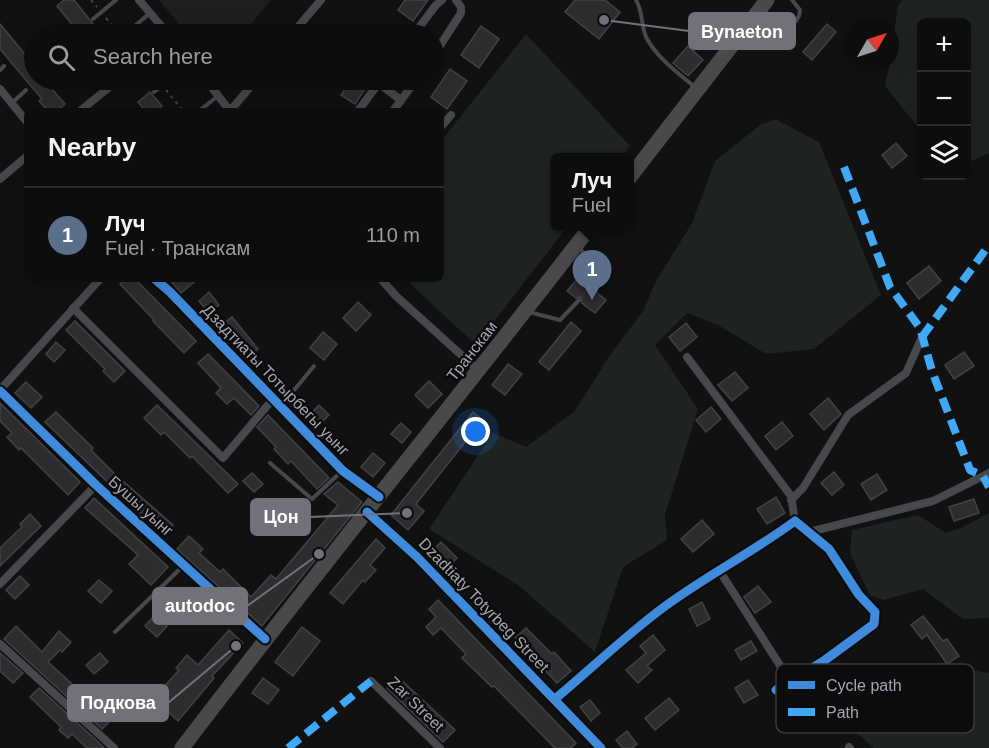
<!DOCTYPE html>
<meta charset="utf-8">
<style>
:root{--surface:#0d0d0e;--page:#1b1b1c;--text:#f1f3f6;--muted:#9a9c9e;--line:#2d2d2e;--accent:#1a73e8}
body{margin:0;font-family:Helvetica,sans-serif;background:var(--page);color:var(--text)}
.controls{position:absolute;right:18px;top:18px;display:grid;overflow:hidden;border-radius:9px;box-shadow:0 6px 24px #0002}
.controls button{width:54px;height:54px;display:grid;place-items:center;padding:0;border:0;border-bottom:2px solid var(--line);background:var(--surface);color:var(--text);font:30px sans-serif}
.compass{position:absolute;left:845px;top:18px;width:54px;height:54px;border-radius:50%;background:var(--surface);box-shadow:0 6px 24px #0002;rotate:51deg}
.you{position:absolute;left:476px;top:432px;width:21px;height:21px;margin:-15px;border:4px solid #fff;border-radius:50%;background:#1a73e8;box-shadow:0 0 0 9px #1a73e833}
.badge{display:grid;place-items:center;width:39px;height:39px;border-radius:50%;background:var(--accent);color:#fff;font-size:20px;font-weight:700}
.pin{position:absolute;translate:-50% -50px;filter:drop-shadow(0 2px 3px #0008)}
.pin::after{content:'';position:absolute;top:32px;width:21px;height:18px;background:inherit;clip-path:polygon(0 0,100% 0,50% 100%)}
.popup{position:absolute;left:550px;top:153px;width:84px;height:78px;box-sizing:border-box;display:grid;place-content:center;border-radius:9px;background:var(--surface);filter:drop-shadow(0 2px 4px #0005);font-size:20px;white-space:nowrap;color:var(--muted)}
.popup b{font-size:22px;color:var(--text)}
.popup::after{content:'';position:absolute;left:50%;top:100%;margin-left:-12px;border:12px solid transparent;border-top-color:var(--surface)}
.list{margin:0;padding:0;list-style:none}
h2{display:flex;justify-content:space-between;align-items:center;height:78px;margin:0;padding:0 24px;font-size:26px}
h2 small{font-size:20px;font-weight:400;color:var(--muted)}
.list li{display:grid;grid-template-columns:39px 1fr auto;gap:18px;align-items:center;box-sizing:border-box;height:96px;padding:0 24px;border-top:2px solid var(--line)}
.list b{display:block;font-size:22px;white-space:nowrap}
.list p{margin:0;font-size:20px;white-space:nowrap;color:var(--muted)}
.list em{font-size:20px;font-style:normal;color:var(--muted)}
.icon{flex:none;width:33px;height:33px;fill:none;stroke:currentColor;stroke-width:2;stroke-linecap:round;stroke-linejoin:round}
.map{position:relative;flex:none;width:989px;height:748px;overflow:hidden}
.search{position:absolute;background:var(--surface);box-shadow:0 6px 24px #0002;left:24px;top:24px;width:420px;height:66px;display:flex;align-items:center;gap:15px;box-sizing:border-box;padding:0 21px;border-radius:33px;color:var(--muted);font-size:22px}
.panel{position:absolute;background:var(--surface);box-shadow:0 6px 24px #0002;left:24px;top:108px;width:420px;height:174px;border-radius:9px}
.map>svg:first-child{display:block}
</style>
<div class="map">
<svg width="989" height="748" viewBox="0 0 989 748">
<rect width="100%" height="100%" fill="#111112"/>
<path fill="#1e1e20" d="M159,0H271L242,34H187Z"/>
<g fill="#1e231f">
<path d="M903,0H989V153L972,161L967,159L966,22H922L921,131L885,86L890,63L898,5Z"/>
<path d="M526,34L630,146L621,157L554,158V226L567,227L476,345L405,279H441V141Z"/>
<path d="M775,119L819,142L881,295L814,349L766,354L718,325L687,313L655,345L698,409L665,515L667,540L623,567L595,652L518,585L429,529L493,433L526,447L575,411L610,355L643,311L655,283L692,223L715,161L760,125Z"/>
<path d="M989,513V618L963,619L923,589L883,600L870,595L850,553L852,530L918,515L946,533L963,527Z"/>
<path d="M833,664L859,694L896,665L940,679L971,670L989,673V748H874L831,711L822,687Z"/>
</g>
<g fill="#2d2d2f" stroke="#414244" stroke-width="1.5">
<path d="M64,0H74L101,34H80L57,6Z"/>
<path d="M405,0H428L413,21L398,10Z"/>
<path d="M575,0H605L620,12L599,39L565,12Z"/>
<path d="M0,24L34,65V80H44L65,104L57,111H48L39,101L42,99L0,49Z"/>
<path d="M827,24L836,32L812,60L803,52Z"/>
<path d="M481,26L499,39L479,68L461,55Z"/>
<path d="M688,46L703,60L688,76L673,63Z"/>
<path d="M450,69L467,81L447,109L431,97Z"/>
<path d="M351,80H371L355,104L341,95Z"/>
<path d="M150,92L162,106L156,111H145L138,102Z"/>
<path d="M896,143L907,156L892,168L882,155Z"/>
<path d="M929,266L941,281L919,299L907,283Z"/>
<path d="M578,278L586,284L587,290L592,289L606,300L595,313L582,303L581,297L576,298L567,291Z"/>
<path d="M126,279H135L196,341L184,353L153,321L154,320L120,284Z"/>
<path d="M169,279H198L181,293Z"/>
<path d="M209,292L219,305L209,313L199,301Z"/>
<path d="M358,302L371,315L356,331L343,318Z"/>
<path d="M232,317L258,349L249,357L220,326Z"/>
<path d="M75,321L125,371L114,382L103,371L105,369L66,330Z"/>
<path d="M571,322L581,331L549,370L539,362Z"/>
<path d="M686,323L697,337L680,351L669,337Z"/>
<path d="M323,332L337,344L324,360L310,348Z"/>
<path d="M56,342L65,350L54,362L46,354Z"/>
<path d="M964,352L974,366L954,379L945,365Z"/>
<path d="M208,354L259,406L251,415L234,398L227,404L216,393L221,388L198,363Z"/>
<path d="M508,364L522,374L505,395L492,385Z"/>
<path d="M735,372L748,388L732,401L718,385Z"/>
<path d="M429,381L442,394L428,408L415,395Z"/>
<path d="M26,382L42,397L31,408L15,393Z"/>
<path d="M828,398L841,414L824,430L810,414Z"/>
<path d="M0,403L80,482L68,495L21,448L19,450L7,437L12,433L0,421Z"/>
<path d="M157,405L238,484L228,493L192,456L190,458L164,432L161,435L144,418Z"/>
<path d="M319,405L329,415L318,426L308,416Z"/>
<path d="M711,407L721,419L706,432L696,420Z"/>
<path d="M56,412L93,448L91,450L116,475L173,525L164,536L45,422Z"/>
<path d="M473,412L484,421L473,432L416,504L424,511L408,530L391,515Z"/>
<path d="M268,415L329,478L317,489L291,461L288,464L274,449L276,447L257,427Z"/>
<path d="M782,422L793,436L776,450L765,436Z"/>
<path d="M401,423L411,432L402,443L391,434Z"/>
<path d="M373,453L385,463L373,477L361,467Z"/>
<path d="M834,472L844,485L832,495L821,483Z"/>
<path d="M252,473L263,484L254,492L243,481Z"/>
<path d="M877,474L887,490L871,500L861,484Z"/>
<path d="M338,482L362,502L262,626L177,549L189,536L203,549L199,553L220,572L223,569L251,597L271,575L276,579L338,505L324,494Z"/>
<path d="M776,497L785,513L767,524L757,509Z"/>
<path d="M94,498L168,567L151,585L129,564L138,555L85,508Z"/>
<path d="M974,499L979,513L954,521L949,507Z"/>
<path d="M30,514L41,526L0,566V548L22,527L20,524Z"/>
<path d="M702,520L714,534L693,552L681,539Z"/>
<path d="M376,539L385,548L370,565L376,570L365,582L363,580L343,604L330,593Z"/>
<path d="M441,542L457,558L445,570L429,554Z"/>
<path d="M20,576L29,585L15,599L6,590Z"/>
<path d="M99,580L112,591L101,603L88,591Z"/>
<path d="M758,586L771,602L755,613L744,597Z"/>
<path d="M438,600L576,743L571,748H555L494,686L492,687L462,658L466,654L441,628L433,635L426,627L436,617L429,609Z"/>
<path d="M702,602L710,619L697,626L689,609Z"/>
<path d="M155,615L167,626L157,637L145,626Z"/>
<path d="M923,616L943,641L947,639L959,656L947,664L927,635L922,639L911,625Z"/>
<path d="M16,626L42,652L59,631L71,642L62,652L60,650L48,662L83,694L89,688L100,699L96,704L112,719L102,729L4,639Z"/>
<path d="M302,627L320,641L293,676L275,662Z"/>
<path d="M526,628L552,654L554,652L571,671L557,683L515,638Z"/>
<path d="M229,630L243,643L212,676L214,678L178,721L154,698L179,670L176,668L187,655L198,665Z"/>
<path d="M653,635L665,650L647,666L652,670L638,683L626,670L646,653L640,646Z"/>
<path d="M751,641L757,651L741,660L735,650Z"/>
<path d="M0,653L23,673L13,683L0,671Z"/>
<path d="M100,653L108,662L94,674L86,665Z"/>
<path d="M398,677L455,730L443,742L387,688Z"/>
<path d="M263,678L279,690L268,704L252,693Z"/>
<path d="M748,680L758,695L744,703L735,688Z"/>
<path d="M802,682L814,697L800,708L787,691Z"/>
<path d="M39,688L94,738L104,748H87L72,734L68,738L59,730L61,727L30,697Z"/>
<path d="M669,698L679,710L655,730L645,718Z"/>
<path d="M590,700L600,713L591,721L580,707Z"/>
<path d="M627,731L637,744L632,748H623L616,740Z"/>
</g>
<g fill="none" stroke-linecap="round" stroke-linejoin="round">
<g stroke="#49494c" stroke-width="2" stroke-dasharray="3 4.5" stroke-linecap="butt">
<path d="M91,0L97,7"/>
<path d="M106,18L118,32"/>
<path d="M166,90L183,111"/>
</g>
<g stroke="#47484b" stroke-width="4">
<path d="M636,0C643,12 641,25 646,37C657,58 677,72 696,88"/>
<path d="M759,17L788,22L796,21L799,16L800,10L792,0"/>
<path d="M93,19L116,0"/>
<path d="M125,34L149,14"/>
<path d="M0,70L4,66"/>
<path d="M154,92L169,80"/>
<path d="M12,103L26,90"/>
<path d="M199,111L218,96"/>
<path d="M579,248C595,263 595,266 589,287"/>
<path d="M529,312L560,320L579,300"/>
<path d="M281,406L314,366"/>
<path d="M270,463L312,499L342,471"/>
<path d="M115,632L183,566"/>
</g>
<g stroke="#47484b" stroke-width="8">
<path d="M139,0L168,34"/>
<path d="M292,34L321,0"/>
<path d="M414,34L436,5L442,0"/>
<path d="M434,55L461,13V7L456,0"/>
<path d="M206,80L230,111"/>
<path d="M378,83L401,100"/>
<path d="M0,89L27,122"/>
<path d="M80,111L118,80"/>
<path d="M230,111L256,80"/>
<path d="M358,111L381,80"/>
<path d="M393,111L416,80"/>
<path d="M441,127L451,115"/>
<path d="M0,179L27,156"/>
<path d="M155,279L170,292L343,471L379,497"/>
<path d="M381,279L396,296L479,371"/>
<path d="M73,308L223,458L273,399"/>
<path d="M687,357L791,496L795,521"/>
<path d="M0,390L100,279"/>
<path d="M0,391L96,485L265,639"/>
<path d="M791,500L803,488L848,415L906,373L922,337"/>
<path d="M809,532L933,501L989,473"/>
<path d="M719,570L790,681"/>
<path d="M0,584L96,485"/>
<path d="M0,644L114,748"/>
<path d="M371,681L440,748"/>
<path d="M555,699C591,669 626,635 664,607C706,576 753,552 795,521L829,549L859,595L875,612L874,624L825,660L776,690"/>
<path d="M849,747L850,748"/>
</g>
<path stroke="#464648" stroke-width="12" d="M367,512L417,557L601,748"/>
<g stroke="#49494c" stroke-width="15">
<path d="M630,177L767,0"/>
<path d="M182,748C316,572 456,401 591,226"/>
</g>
<g stroke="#3fa9f5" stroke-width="8" stroke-dasharray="15 8" stroke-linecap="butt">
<path d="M844,167L890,287L920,328L932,371L970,470L983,476L989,487"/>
<path d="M922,337L989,245"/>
<path d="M288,748L371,681"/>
</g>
<defs>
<g id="cycleway">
<path d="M155,279L170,292L343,471L379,497"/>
<path d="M0,391L96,485L265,639"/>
<path d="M367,512L417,557L601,748"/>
<path d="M555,699C591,669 626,635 664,607C706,576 753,552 795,521L829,549L859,595L875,612L874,624L825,660L776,690"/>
</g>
</defs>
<use href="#cycleway" stroke="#0c0c0d" stroke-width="13"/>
<use href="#cycleway" stroke="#408adc" stroke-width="9"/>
</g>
<g text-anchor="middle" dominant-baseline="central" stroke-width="5" stroke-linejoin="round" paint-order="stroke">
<g font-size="16" fill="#a4a6b1" stroke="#0c0c0d">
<text transform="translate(472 351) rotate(-52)">Транскам</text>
<text transform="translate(276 380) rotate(46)">Дзадтиаты Тотырбегы уынг</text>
<text transform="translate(141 506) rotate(42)">Бушы уынг</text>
<text transform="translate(484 605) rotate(46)">Dzadtiaty Totyrbeg Street</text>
<text transform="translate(416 704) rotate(44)">Zar Street</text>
</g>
</g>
<rect x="776" y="664" width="198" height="69" rx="9" fill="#0c0c0d" stroke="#3a3a3e" stroke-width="1.5"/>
<rect x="788" y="681" width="27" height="8" fill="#408adc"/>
<rect x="788" y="708" width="27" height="8" fill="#3fa9f5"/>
<g font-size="16" fill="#a4a6b1">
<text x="826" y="691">Cycle path</text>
<text x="826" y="718">Path</text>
</g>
<path fill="none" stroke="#717279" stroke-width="2" d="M604 20L689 31M407 513L310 517M319 554L247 606M236 646L168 703"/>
<g fill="#717279" stroke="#0c0c0d" stroke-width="2">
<circle cx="604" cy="20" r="6"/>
<circle cx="407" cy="513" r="6"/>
<circle cx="319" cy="554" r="6"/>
<circle cx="236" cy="646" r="6"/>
</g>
<g fill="#717279" stroke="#717279" stroke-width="2">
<rect x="689" y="13" width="106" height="36" rx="6"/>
<rect x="251" y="499" width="59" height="36" rx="6"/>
<rect x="153" y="588" width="94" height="36" rx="6"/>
<rect x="68" y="685" width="100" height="36" rx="6"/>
</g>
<g font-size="18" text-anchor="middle" font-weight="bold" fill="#fff">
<text x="742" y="38">Bynaeton</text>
<text x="281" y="523">Цон</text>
<text x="200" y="612">autodoc</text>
<text x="118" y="709">Подкова</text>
</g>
</svg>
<div class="controls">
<button>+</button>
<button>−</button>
<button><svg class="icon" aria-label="layers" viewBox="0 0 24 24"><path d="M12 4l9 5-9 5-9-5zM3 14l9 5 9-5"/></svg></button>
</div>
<svg class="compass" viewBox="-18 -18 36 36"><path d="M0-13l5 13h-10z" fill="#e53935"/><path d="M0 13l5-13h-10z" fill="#9a9c9e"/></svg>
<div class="you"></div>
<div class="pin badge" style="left:592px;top:300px;background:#5c6f8a">1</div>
<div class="popup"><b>Луч</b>Fuel</div>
<div class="search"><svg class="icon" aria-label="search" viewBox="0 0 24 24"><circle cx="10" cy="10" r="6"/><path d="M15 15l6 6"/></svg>Search here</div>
<section class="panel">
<h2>Nearby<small></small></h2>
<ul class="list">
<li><span class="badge" style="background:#5c6f8a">1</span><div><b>Луч</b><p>Fuel · Транскам</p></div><em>110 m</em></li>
</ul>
</section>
</div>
